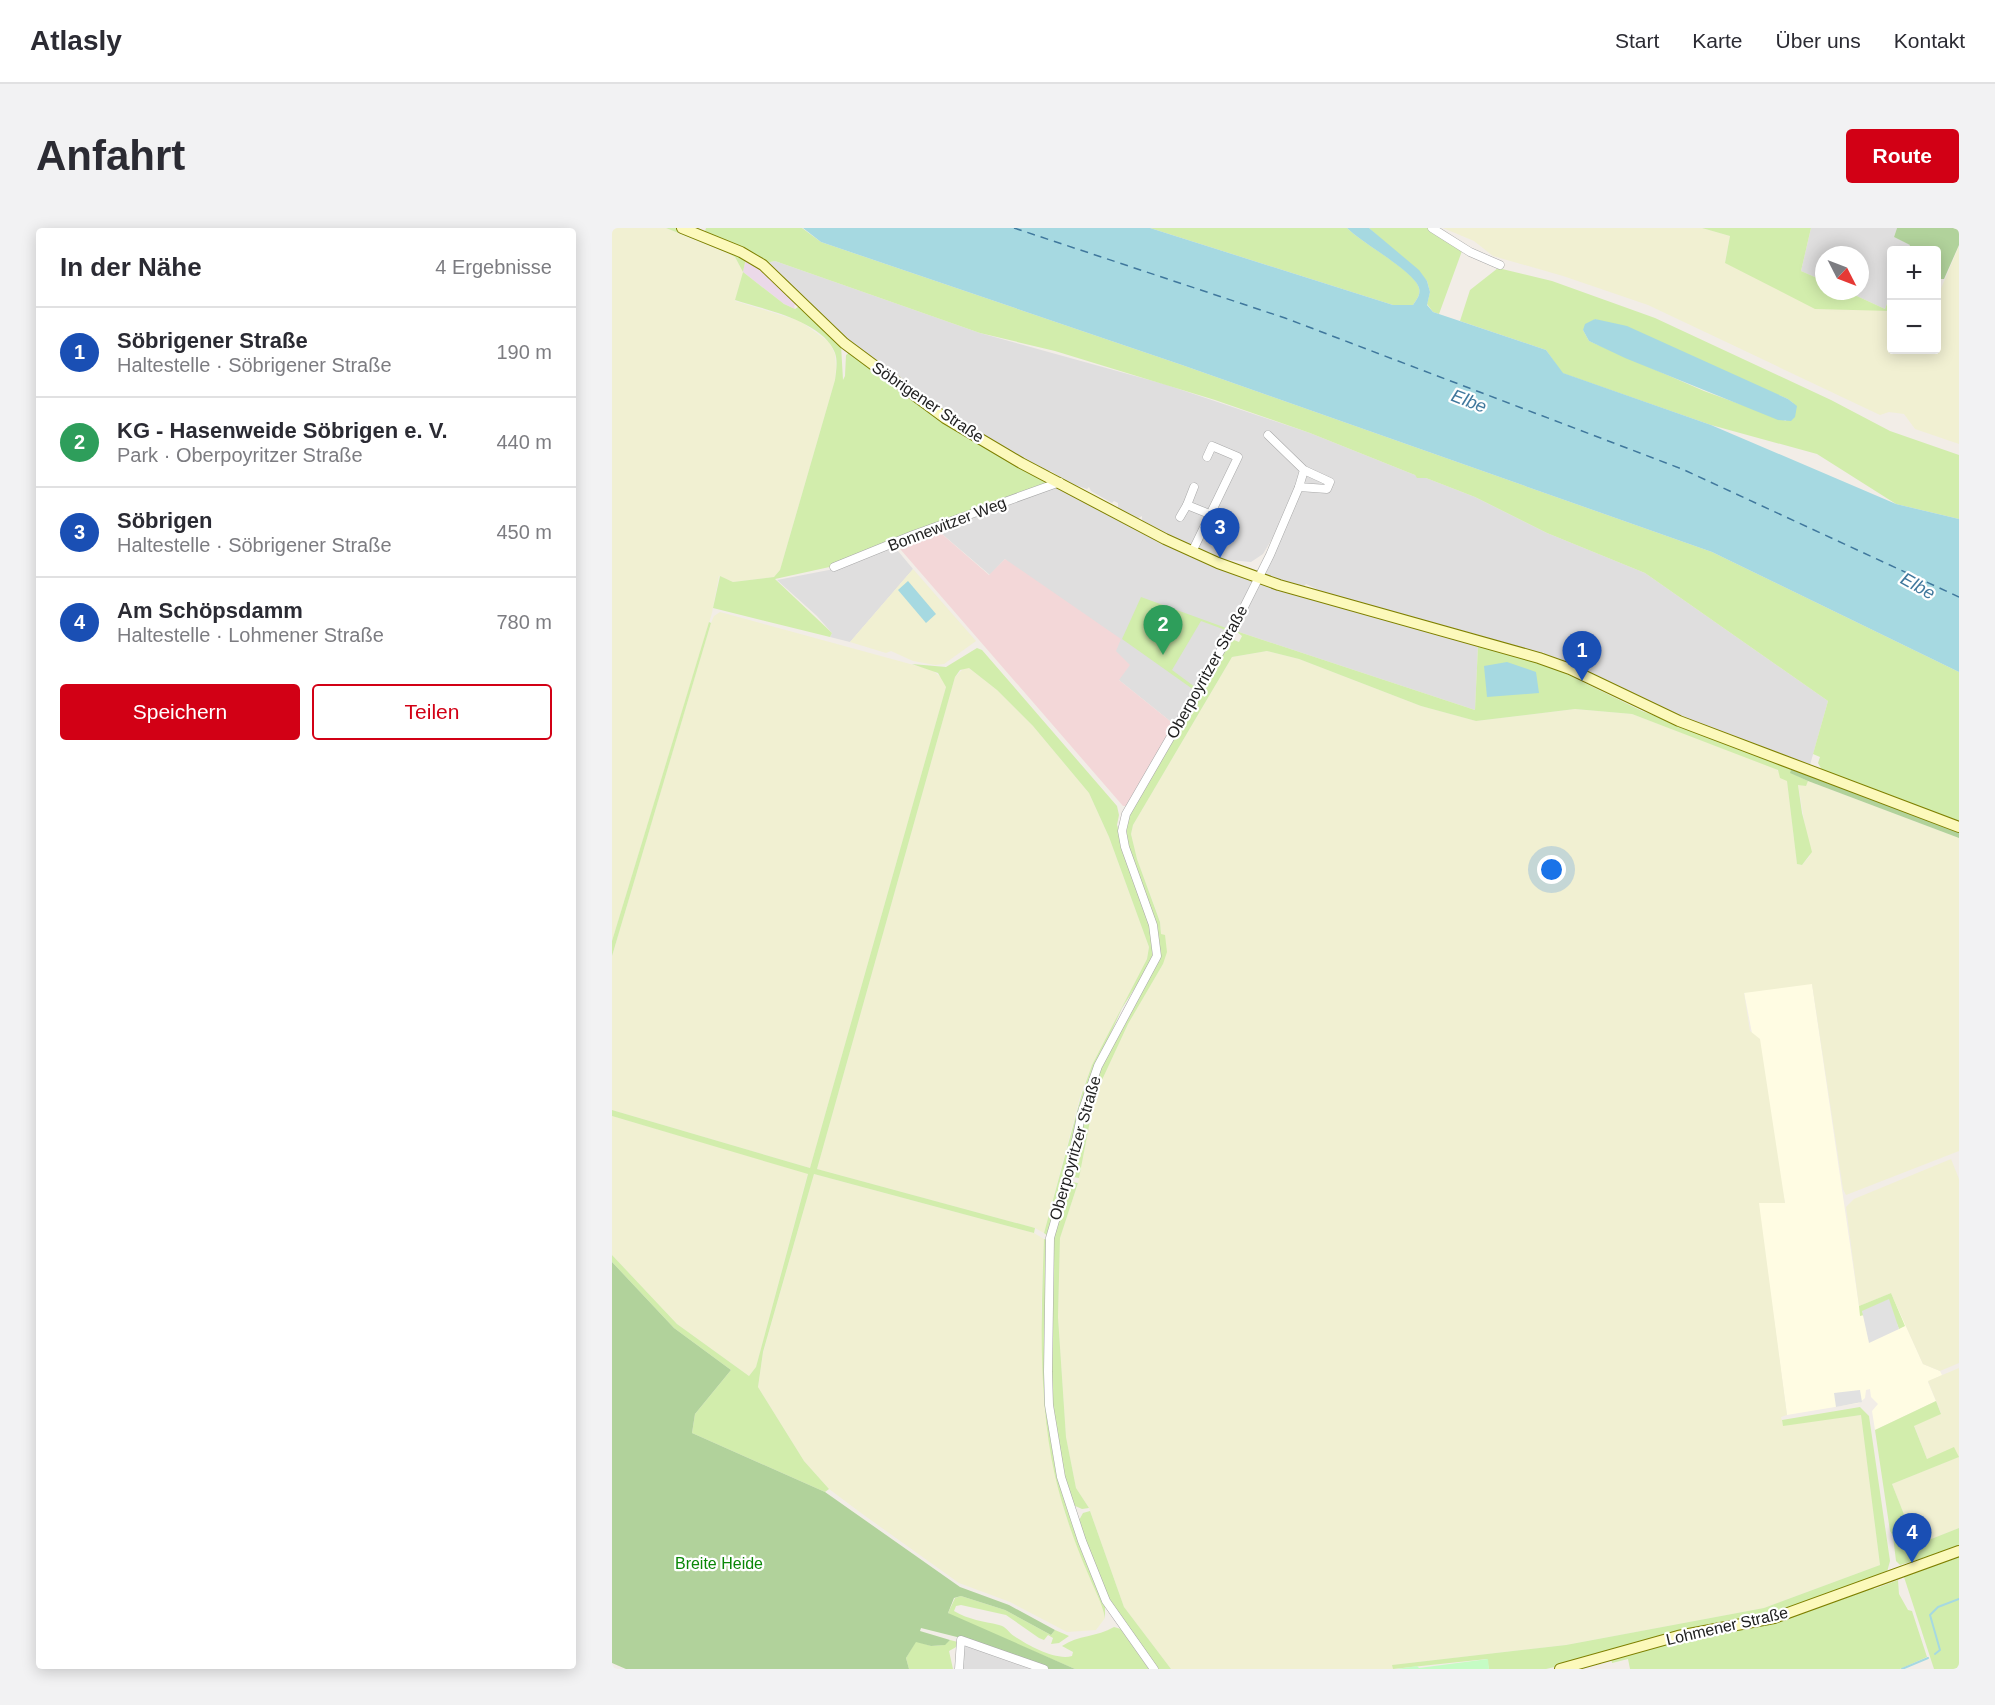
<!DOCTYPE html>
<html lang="de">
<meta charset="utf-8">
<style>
:root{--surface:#fff;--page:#f2f2f3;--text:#2b2b33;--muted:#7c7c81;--line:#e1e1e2;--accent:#d20015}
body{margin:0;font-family:Arial,sans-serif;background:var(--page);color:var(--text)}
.controls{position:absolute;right:18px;top:18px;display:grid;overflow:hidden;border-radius:6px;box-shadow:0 3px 15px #0003}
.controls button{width:54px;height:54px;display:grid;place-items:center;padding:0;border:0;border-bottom:2px solid var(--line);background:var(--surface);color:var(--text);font:30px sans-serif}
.compass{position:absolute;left:1203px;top:18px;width:54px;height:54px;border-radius:50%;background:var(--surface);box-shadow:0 3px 15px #0003;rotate:132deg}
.you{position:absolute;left:940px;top:642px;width:21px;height:21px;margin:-15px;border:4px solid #fff;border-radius:50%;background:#1a73e8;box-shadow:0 0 0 9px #1a73e833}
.badge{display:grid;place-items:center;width:39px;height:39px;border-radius:50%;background:var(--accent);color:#fff;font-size:20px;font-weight:700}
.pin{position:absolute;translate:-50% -50px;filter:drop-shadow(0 2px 3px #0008)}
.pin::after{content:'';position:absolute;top:32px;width:21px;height:18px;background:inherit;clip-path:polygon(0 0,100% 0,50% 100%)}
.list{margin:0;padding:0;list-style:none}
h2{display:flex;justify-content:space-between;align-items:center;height:78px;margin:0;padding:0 24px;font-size:26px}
h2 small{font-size:20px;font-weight:400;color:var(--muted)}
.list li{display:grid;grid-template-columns:39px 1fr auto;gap:18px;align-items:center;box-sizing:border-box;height:90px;padding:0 24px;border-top:2px solid var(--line)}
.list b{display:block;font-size:22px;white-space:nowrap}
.list p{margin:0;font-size:20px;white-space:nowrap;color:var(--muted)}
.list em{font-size:20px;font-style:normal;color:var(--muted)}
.actions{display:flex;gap:12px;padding:18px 24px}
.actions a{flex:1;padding:14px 0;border:2px solid var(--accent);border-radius:6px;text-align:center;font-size:21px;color:var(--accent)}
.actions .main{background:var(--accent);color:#fff}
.map{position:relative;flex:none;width:1347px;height:1441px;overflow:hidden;border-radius:6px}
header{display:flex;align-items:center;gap:36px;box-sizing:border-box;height:84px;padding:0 30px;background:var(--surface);border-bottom:2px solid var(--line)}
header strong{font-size:28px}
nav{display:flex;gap:33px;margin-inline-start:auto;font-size:21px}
.intro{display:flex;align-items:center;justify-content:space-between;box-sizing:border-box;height:144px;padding:0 36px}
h1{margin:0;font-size:42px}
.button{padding:15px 27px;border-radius:6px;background:var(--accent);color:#fff;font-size:21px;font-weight:700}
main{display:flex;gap:36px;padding:0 36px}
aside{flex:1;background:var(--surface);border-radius:6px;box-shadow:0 3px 15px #0003}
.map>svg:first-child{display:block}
</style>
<header>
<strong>Atlasly</strong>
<nav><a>Start</a><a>Karte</a><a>Über uns</a><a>Kontakt</a></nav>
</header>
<div class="intro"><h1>Anfahrt</h1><a class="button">Route</a></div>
<main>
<aside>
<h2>In der Nähe<small>4 Ergebnisse</small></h2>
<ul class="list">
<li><span class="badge" style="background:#1a4fb4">1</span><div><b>Söbrigener Straße</b><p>Haltestelle · Söbrigener Straße</p></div><em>190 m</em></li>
<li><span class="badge" style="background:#2e9e5b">2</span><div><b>KG - Hasenweide Söbrigen e. V.</b><p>Park · Oberpoyritzer Straße</p></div><em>440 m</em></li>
<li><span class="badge" style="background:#1a4fb4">3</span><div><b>Söbrigen</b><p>Haltestelle · Söbrigener Straße</p></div><em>450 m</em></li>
<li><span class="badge" style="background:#1a4fb4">4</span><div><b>Am Schöpsdamm</b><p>Haltestelle · Lohmener Straße</p></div><em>780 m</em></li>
</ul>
<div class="actions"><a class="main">Speichern</a><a>Teilen</a></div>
</aside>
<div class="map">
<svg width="1347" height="1441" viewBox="0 0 1347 1441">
<rect width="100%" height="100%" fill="#f2ede7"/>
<g fill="#dfdede">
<path d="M1199,0H1285L1282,9L1299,17L1296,22H1280L1279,65L1273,81L1234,63H1248V27H1212V53L1189,43Z"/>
<path d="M163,33L368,105L552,156L698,205L803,247L806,250H814L863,269L935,305L1033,345L1216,473L1198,537L1046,480L931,428L932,424L926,426L887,413L885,416L867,407L715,366L694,356L690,361L653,347L665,313L660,311L651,326L639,334L606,331L576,319L530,292V288L525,291L506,280V275L502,273L500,275L479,263L477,259L475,261L457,255L439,243H432L333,187L255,131L154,35Z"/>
<path d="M444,258L643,350L619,400L563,497L507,452L393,331L378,347L323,300Z"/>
<path d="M281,317L301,341L238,414L218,409L220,405L205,388L165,352L222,341Z"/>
<path d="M647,355L866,418L863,482L624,403Z"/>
<path d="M353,1416L427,1441H349L350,1417Z"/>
</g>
<path fill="#f3d7d8" d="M323,300L377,347L393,331L509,411L504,423L518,437L507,452L563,497L515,578H511L289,322L288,317L292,312Z"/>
<path fill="#ebd9e9" d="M134,30L186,75L182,78L183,81L172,76L131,44Z"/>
<path fill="#fffce3" d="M1185,756H1200L1247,1078L1279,1065L1311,1136L1328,1143L1330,1147L1316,1154L1324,1173L1263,1202L1260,1183L1266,1176L1259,1169L1258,1161L1254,1162L1253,1170L1247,1175L1175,1187L1146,975H1173L1132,764Z"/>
<g fill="#f1f0d2">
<path d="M0,0H54L116,25L123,29L131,44L123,73L188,93L217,114L223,126L224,139L223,152L168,342L162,349L121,354L107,348L100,385L0,713Z"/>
<path d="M831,0H1090L1118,8L1113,35L1279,83L1280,122H1324L1325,70L1347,18V216L1303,201L1292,186L1277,184L1268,187L1036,77L951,48L881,28L862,13Z"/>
<path d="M301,341L364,413L332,436L323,437L301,433L279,423L274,425L238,414Z"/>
<path d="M108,384L320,442L331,451L334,459L198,940L0,882V728L99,395L102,388Z"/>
<path d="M655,423L687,431L809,478L864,493L963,481L1020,486L1163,540L1175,552L1185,636L1190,637L1198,628L1186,556L1193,558L1196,553L1347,610V923L1234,967L1231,961L1200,756L1132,765L1138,803L1148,811L1173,975H1147L1175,1187L1169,1189L1171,1197L1249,1187L1268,1337L1152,1380L954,1417L781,1437V1441H559L512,1379L477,1280L464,1260L454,1209L446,1089L448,1010L466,955L483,867L516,796L551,736L548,693L525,631L519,606L521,597L620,429Z"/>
<path d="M352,440H357L385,462L421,498L477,565L497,609L537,719L535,731L480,837L469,865L432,1005L423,1000L205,941L343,449Z"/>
<path d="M0,888L196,945L144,1139L137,1148L65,1096L0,1027Z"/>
<path d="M1339,931L1347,951V1135L1328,1143L1311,1136L1279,1065L1247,1078L1234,979L1242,971Z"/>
<path d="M202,946L422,1005L432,1011L429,1082L436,1206L453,1286L478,1350L490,1375L493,1390L484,1402L455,1404L398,1374L347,1355L249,1285L217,1261L192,1233L146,1159L151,1125Z"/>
<path d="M1347,1140V1300L1304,1317L1280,1256L1346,1229L1315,1231L1302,1197L1329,1185L1316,1153Z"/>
</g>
<g fill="#d2edac" fill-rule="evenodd">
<path d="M54,0H66L134,30L131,44L172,76L183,81L189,77L229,117L231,152L233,148L234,127L238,124L311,179L438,256L222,338L163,351L220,405L218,409L101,380L108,348L121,354L162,349L168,342L223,152C224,144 226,133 223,125C212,93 151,81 123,72L131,44L123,29L116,25Z"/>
<path d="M94,0H190L209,14L570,137L1100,324L1347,444V596L1210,542L1206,535L1208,529L1201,526L1216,473L1033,345L935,305L863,269L814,250H805L803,247L698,205L603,172L443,123L368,105L163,33L154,35L92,6Z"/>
<path d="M538,0H735C750,15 804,44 807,60C809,67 804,72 801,77H781Z"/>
<path d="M757,0H816L850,23L827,86L821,84L815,76L818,64L815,53Z"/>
<path d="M1090,0H1199L1189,43L1212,53V63H1234L1273,81L1279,65V83L1203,81L1113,35L1118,8Z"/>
<path d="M886,40L940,53L1043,90L1219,172L1278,203L1347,227V291L1284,276L1205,226L1099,197L950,145L934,122L848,93L858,62ZM983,91L1176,171L1181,175L1174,193L1092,163L977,113L971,102Z"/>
<path d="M529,369L617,401L616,403L589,393L560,442L583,459L582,462L510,411Z"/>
<path d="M97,394L99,395L0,728V713Z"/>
<path d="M624,403L863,482L866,418L940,439L1030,483L1180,539L1179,545L1196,553L1194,558L1186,557L1190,585L1200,624L1190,637L1185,636L1175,553L1168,550L1166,542L1020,486L963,481L864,493L809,478L687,431L655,423L620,429L521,597L519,606L525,631L548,694L549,706L553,707L555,724L551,736L516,796L483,867L467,950L461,949L459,946L472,885L488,840L548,727L543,695L515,618L514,592L616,415L622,412L627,414L630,408Z"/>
<path d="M365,420L370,422L505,578L507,587L505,597L542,711L541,732L510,780L472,865L436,1008L432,1005L470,865L480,837L535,731L537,719L497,609L477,565L421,498L385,462L357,440L348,442L343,449L205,941L423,1000L422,1005L202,946L151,1124L146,1159L192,1233L217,1261L213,1264L80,1205L83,1186L119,1142L62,1100L0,1034V1027L65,1096L137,1148L144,1139L196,946L0,888V882L198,940L334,459L326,445L300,436L334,439Z"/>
<path d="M459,954L466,955L448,1010L446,1089L454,1209L464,1260L477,1280L470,1281L461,1277L452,1249L439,1176L441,1010L454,958Z"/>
<path d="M432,1011L435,1012L433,1084L439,1209L493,1377V1390C490,1374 483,1363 477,1348C463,1316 451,1282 443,1248C426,1171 429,1090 432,1011Z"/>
<path d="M1279,1065L1293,1098L1287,1101L1285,1096L1250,1083L1252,1087L1248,1088L1247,1078Z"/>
<path d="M1324,1173L1329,1186L1302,1198L1315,1231L1342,1219L1347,1229L1280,1256L1304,1317L1347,1300V1319L1288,1337L1284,1333L1281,1308L1278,1303L1263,1202Z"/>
<path d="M1248,1179L1257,1188L1278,1333L1275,1344L1161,1387L934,1441H877L875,1431L781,1441L780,1437L954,1417L1152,1380L1268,1337L1249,1187L1171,1198L1170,1192Z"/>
<path d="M478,1283L512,1379L559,1441H545L498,1374L466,1294L471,1285Z"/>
<path d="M1347,1326V1441H1322L1292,1349Z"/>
<path d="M1286,1352L1287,1366L1296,1382L1300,1383L1315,1429L1288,1441H1018L1016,1431L1000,1435L999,1430L1260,1357L1262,1361Z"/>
<path d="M349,1368L393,1382L439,1407L443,1402L457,1408L447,1415L439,1416L441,1410L436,1407L432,1412L427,1410L394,1387L349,1377L344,1378L342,1383C357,1392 371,1393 387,1397C394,1398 397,1405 402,1408C415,1417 444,1433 460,1428L461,1424L450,1418C466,1407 485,1409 502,1399L509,1401L537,1441H463L342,1389L336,1385L343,1370Z"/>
<path d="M338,1412L346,1414V1418L337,1423L341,1441H297L294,1430L304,1413L319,1418L332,1417Z"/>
</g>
<g fill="#b1d29b">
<path d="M1285,0H1341L1347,2V17L1332,51H1325L1324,22H1296L1298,17L1282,9Z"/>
<path d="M1180,539L1347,603V610L1196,553L1178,545Z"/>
<path d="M0,1034L62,1100L119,1142L83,1186L80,1205L213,1264L348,1359L397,1377L443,1402L439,1407L393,1382L349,1368L342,1370L336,1385L463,1441H437L349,1410L309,1400L308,1403L338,1412L333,1417L319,1418L304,1414L294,1430L297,1441H14L0,1435Z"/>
</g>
<path fill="#c5fcc4" d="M876,1431L877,1441H785L805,1438L807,1440Z"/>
<g fill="#e1e1e1">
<path d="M1277,1071L1287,1101L1257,1115L1250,1083Z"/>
<path d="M1248,1162L1250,1174L1224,1179L1222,1165Z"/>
</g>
<g fill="#a6d9e1">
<path d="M191,0H538L781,77H801C804,72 809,67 807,60C803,44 750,15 735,0H757L807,42L815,53L818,64L815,77L821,84L934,122L951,145L1099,197L1284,276L1347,291V444L1100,324L570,137L209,14Z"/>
<path d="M983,91L1015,98L1176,171L1185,178L1183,189L1179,193L1166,192L1013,130L977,113L971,102L973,96Z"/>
<path d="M296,353L324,386L314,395L286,362Z"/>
<path d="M895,434L924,444L927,465L875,469L872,438Z"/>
</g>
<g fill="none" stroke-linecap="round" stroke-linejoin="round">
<g stroke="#a6d9e1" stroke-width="2">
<path d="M1323,1426L1328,1422L1318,1387L1326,1379L1347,1371"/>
<path d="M1290,1441L1316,1430"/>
</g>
<path stroke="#40789d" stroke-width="1.5" stroke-dasharray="8 6" stroke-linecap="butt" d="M402,0L673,90L1070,241L1347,369"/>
<defs>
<g id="street">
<path d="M820,0L858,24L888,37"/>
<path d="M656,207L692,242L718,254L715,261L687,259L692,242"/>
<path d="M582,259L575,277L600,287"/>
<path d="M568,289L575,277"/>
<path d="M580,324L626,229L600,218L595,229"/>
<path d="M222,339L301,307L448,254"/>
<path d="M347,1441L349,1412L432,1441"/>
<path d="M542,1441L494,1373L470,1313L449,1249L437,1177L436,1144L438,1010L457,945L470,884L486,838L545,728L541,697L513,619L510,603L514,586L620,403L658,327L687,259"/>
</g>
<g id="secondary">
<path d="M70,0L129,24L151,37L232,115L333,190L409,235L553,311L606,335L667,357L927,430L958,441L1067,493L1347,599"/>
<path d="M948,1441L1066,1408L1162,1390L1347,1323"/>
</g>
</defs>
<use href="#street" stroke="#a8a8a8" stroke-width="9"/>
<use href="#secondary" stroke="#7f8000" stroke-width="12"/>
<use href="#street" stroke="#fff" stroke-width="8"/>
<use href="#secondary" stroke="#fcf9bb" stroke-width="10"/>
</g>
<g text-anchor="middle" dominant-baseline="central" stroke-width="4.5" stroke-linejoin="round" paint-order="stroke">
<g font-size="16" fill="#212121" stroke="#fff">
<text transform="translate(316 174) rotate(34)">Söbrigener Straße</text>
<text transform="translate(335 296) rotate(-21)">Bonnewitzer Weg</text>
<text transform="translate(595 444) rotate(-61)">Oberpoyritzer Straße</text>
<text transform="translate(463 920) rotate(-74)">Oberpoyritzer Straße</text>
<text transform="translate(1115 1398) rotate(-13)">Lohmener Straße</text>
</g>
<g font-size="16" fill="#098707" stroke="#fff">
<text x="107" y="1335">Breite Heide</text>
</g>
<g font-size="18" font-style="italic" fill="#40789d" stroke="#fff">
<text transform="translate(857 173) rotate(21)">Elbe</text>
<text transform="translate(1306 358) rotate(29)">Elbe</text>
</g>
</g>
</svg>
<div class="controls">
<button>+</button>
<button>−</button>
</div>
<svg class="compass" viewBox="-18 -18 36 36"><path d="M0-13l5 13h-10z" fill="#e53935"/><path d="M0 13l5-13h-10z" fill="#7c7c81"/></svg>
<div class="you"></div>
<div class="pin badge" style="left:970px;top:453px;background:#1a4fb4">1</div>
<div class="pin badge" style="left:551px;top:427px;background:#2e9e5b">2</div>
<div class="pin badge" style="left:608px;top:330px;background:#1a4fb4">3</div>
<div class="pin badge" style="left:1300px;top:1335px;background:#1a4fb4">4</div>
</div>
</main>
